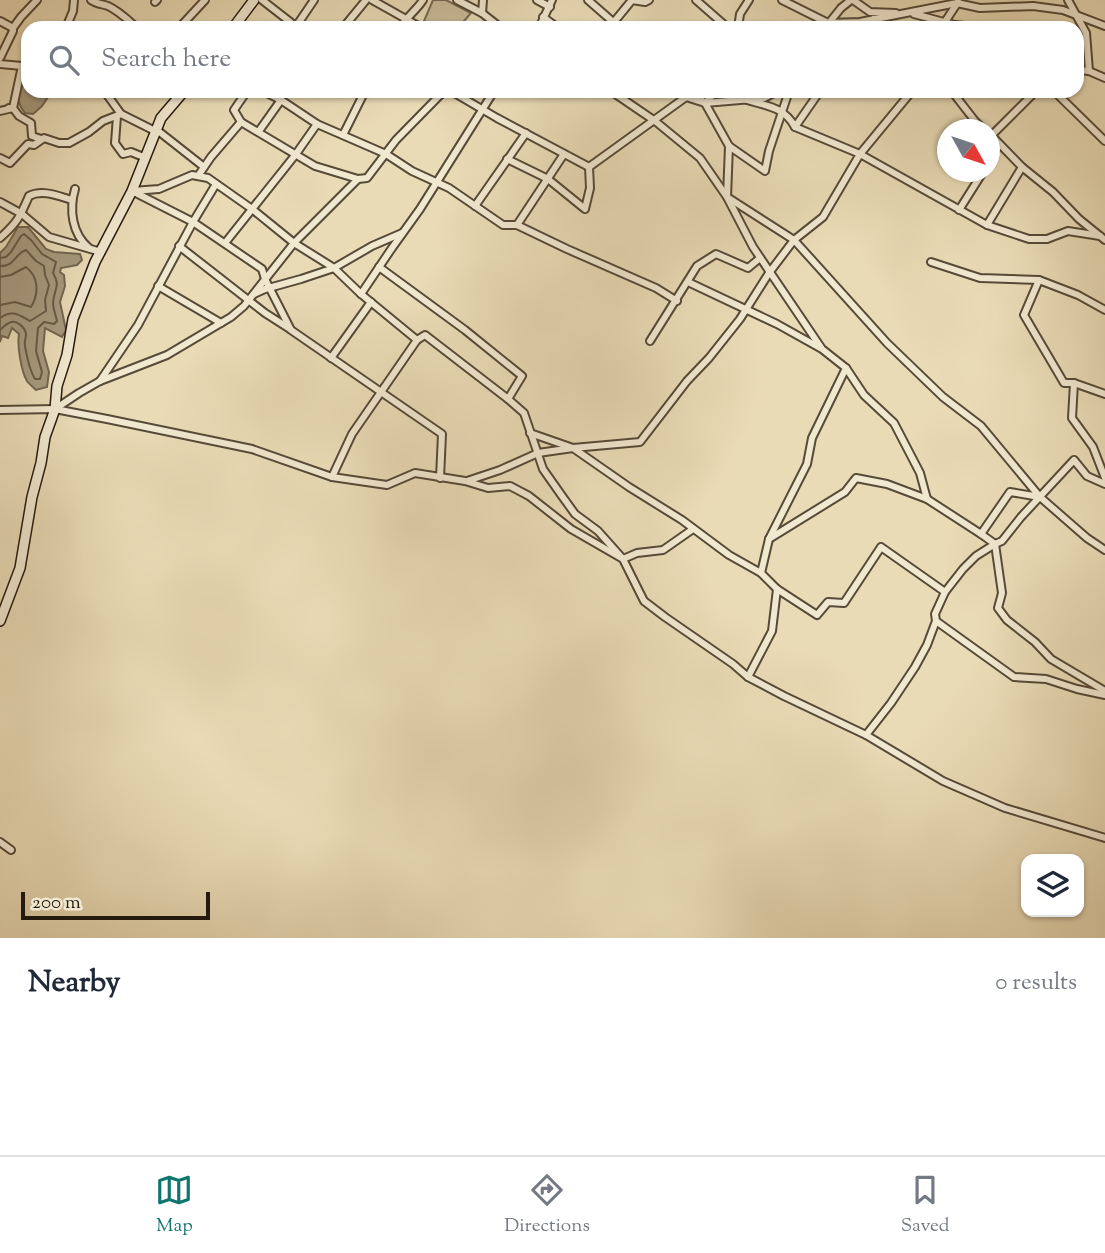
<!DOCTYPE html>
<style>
:root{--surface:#fff;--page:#f6f6f7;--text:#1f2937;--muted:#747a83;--line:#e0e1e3;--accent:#0f766e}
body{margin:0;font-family:"Sorts Mill Goudy",serif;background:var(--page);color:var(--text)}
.controls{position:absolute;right:21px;bottom:21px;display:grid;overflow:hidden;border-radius:14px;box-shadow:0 2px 5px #0004}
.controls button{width:63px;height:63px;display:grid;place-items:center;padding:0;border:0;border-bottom:2px solid var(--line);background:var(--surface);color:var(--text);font:35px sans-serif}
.compass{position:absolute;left:937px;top:119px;width:63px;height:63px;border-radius:50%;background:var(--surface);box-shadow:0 2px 5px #0004;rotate:130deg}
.scale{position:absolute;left:21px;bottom:18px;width:189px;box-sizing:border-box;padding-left:7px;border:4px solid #251a0e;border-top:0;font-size:19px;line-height:24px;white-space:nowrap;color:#251a0e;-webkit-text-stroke:5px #f1e8d0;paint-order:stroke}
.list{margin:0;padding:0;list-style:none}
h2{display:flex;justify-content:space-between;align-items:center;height:91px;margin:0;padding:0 28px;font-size:30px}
h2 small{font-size:23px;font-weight:400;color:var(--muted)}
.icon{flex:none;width:38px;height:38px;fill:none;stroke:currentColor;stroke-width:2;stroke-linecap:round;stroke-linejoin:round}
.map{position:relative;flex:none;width:1105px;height:938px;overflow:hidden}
.search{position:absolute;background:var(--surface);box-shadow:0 2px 5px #0004;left:21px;right:21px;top:21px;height:77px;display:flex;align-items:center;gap:18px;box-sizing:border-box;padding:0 24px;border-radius:21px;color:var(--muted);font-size:26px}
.sheet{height:217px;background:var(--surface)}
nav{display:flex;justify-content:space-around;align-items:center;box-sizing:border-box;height:98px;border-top:2px solid var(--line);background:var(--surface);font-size:19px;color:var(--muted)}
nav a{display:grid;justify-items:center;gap:4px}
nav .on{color:var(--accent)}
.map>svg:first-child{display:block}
</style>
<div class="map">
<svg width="1105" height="938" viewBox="0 0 1105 938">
<rect width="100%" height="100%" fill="#e9dbb6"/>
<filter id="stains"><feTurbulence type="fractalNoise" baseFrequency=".00286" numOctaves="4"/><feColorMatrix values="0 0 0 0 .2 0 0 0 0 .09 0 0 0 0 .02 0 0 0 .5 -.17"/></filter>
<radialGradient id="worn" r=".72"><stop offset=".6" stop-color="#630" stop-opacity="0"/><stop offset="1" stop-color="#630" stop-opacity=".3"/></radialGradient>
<path fill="#c8ba99" stroke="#766a54" stroke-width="2" d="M433,0H446L471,13L458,28H439L424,21Z"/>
<g fill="#a6997d" stroke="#726651" stroke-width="2">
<path d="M28,73V91H52L42,106L33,114L25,113C14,100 17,86 28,73Z"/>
<path d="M18,227H28L46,249L54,252L80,254L82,260L77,265L61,268L60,272L64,275L65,286L60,302L66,330L62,337L45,328L43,351L49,372L47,387L36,390C33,387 29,384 27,381C21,371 17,345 19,334L12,328L8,338L2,336L0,342V253L6,247Z"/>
</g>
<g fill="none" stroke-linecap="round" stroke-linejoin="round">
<g stroke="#665a46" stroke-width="2">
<path d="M0,258L6,257L11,252L21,236L24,234L31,240L42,254L56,262L53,273C61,287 54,288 53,303C53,308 56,316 57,321L54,324L44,322L38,328L36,351L42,372L40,379H35C29,370 27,357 25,346C24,342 26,338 26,334C25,327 16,319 9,323C5,324 3,328 0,330"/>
<path d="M0,266C16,266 15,253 26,250L36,261L44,266L45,275L49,285L45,300L46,311L30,321C19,315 12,309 0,318"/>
<path d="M0,277L11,275L26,267C39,277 39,294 31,307L15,302L0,305"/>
</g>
<defs>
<g id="street">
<path d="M91,0C97,4 102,4 108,6C119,11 128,20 137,28"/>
<path d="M262,0L298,28"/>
<path d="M372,0L422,28"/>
<path d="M457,0L482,13L501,28"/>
<path d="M537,0L550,7"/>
<path d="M588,0L620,28"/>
<path d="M696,0L728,28"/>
<path d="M782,0L828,23L860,22L957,3L980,8L1033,6L1063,10L1105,26"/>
<path d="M853,0L870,12L896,13"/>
<path d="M1068,0L1086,33L1089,71"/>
<path d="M155,2L157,0"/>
<path d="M482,13L483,0"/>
<path d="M914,14L955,25L986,28"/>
<path d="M543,17L558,28"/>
<path d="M0,21L13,28"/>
<path d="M66,28L73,11L74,0"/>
<path d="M179,28L205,0"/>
<path d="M295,28L314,0"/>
<path d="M343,28L366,0"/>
<path d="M400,28C406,17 416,11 423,0"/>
<path d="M539,28L552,0"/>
<path d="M606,28L614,22L632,0L645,2L649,0"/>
<path d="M738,28L740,14L749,0"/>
<path d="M825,28L841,8L851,0"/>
<path d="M868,28L874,19"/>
<path d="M941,28L958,2"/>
<path d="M0,58L13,31V28L21,17L37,0"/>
<path d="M0,64L22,66"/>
<path d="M1077,70L1089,71L1105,78"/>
<path d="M110,91L108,96L121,114L153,130H157L204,167"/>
<path d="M247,91L234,110L241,122L315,166L358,179"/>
<path d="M263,91L281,100L317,124L386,154L412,171L449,188L503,225H517L567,249L656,288L677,301"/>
<path d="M451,91L497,118L589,167"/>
<path d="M611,91L655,121L700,158L727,197L794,240L887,343L943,397L981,426L1040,497L1087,538L1105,550"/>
<path d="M690,91L705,103L729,146L727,197L753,247L822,349L846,368L864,395L894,423L920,473L927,499"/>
<path d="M742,91L747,100C767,106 784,107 795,127L860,154L987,225L1029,239H1047L1068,231L1100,236"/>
<path d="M950,91L954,94L975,121L984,130"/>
<path d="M1054,91L1105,141"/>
<path d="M705,103L764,98L778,91"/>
<path d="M9,108H13L19,116L31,123L32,136L41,139"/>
<path d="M0,111L13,108L22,66H28"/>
<path d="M117,116L115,143L123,154L131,152L146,158"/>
<path d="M795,127L820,91"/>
<path d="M259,131L281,100"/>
<path d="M990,134L1022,167L1053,192L1079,219L1105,240"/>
<path d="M343,135L365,91"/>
<path d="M991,136L1036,91"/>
<path d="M729,146L765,171L769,151L789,91"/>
<path d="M0,158L10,163L28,144L34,145L44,138L59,143H69L89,132L103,121L121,114"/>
<path d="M507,159L548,179L585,209L590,188L589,167"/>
<path d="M990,160L999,144"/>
<path d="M589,167L686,97L705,103L717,91"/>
<path d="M198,176L211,157L241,122"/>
<path d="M75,189C69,210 72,234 89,248"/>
<path d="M132,191L159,189L192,175L208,178L252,209L294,243L334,268L361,294L417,340L425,335L508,399L524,413L543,469L562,496L575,514L598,531L623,559L644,601L665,617L733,664L748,677L784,696L866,735L943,781L1005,808L1105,838"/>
<path d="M134,192L193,222L262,269L265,279L291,330L442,434L440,478"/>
<path d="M0,202L22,214L49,237L101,252"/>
<path d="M475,206L526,133"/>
<path d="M959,210L983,172"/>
<path d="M517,225L564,154"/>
<path d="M987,225L1022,167"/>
<path d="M0,238C17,223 20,217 29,196C42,189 58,196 72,200"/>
<path d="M225,243L296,154L317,124"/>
<path d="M179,246L265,313L290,329"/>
<path d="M931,262L980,278L1039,280L1078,295L1105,310"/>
<path d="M379,267L465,330L522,376L508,399"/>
<path d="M1039,280L1024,315L1064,383H1074L1072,418L1093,447L1105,478"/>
<path d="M688,282L777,324L820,348"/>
<path d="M158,286L221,323"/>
<path d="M254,294L265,289L301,279L334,268L372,246L402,233"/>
<path d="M361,294L392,248L420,209L494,91"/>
<path d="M650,341L697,266L716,254L748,268L760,258"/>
<path d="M331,358L371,302"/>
<path d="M846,368L812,438L807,464L769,539L761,573L777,589L817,615L828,602L844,603L881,547L945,592L963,569L976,556L995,544L1002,541L1021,517L1074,460L1087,476L1105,484"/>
<path d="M100,381L138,325L193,222L216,184"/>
<path d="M1074,383L1105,394"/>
<path d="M55,409L79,393L100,381L167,355L231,317L244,306L294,243L358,179L367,178L396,140L444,91"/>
<path d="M0,410L55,409L107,419L252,449L332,477L387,485L415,473L465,481L488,488L510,486L529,496L571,529L623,559L637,553L663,550L693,529"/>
<path d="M530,433L573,448L640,442L687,381L709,358L740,319L769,273L794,240L823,217L860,154L912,91"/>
<path d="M332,477L352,434L417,340"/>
<path d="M467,481L500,470L538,453L573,448L629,487L682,520L729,555L761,573"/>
<path d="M981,534L995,544L1002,593L998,608L1007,620L1035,642L1051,659L1105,691"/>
<path d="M769,539L845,492L856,478L887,484L927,499L981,534L1010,492L1040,497"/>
<path d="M936,621L1014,677L1046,679L1077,689L1105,695"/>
<path d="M748,677L772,631L777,589"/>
<path d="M866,735L891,703L915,667L927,645L936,621L935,614L945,592"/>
<path d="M0,842L11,850"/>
</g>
<g id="secondary">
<path d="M233,28L254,0"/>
<path d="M0,621L20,568L32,497L41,463L45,437L55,409L57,386L67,355L73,319L95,262L132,191L161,118L184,91"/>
</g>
</defs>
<use href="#street" stroke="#564a38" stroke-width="10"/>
<use href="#secondary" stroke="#251a0e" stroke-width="12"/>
<use href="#street" stroke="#f1e8d0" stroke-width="6"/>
<use href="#secondary" stroke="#f1e8d0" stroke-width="9"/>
</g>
<rect width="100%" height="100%" filter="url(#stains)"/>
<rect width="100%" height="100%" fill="url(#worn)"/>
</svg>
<div class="controls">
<button><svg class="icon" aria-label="layers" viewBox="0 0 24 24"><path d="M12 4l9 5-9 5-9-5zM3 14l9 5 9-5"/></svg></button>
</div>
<svg class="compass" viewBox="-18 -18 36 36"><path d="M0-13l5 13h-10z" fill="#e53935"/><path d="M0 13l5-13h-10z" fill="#747a83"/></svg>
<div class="scale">200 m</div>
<div class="search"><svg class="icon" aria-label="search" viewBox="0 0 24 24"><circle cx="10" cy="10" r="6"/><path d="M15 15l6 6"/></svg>Search here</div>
</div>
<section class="sheet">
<h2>Nearby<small>0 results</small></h2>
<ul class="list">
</ul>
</section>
<nav>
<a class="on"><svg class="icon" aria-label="map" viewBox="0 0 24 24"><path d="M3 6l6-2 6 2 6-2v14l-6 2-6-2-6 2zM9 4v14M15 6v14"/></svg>Map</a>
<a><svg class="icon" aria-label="directions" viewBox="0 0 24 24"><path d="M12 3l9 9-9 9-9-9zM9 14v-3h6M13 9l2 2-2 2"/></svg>Directions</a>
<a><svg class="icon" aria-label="saved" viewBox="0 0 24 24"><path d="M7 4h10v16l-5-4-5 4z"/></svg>Saved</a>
</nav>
